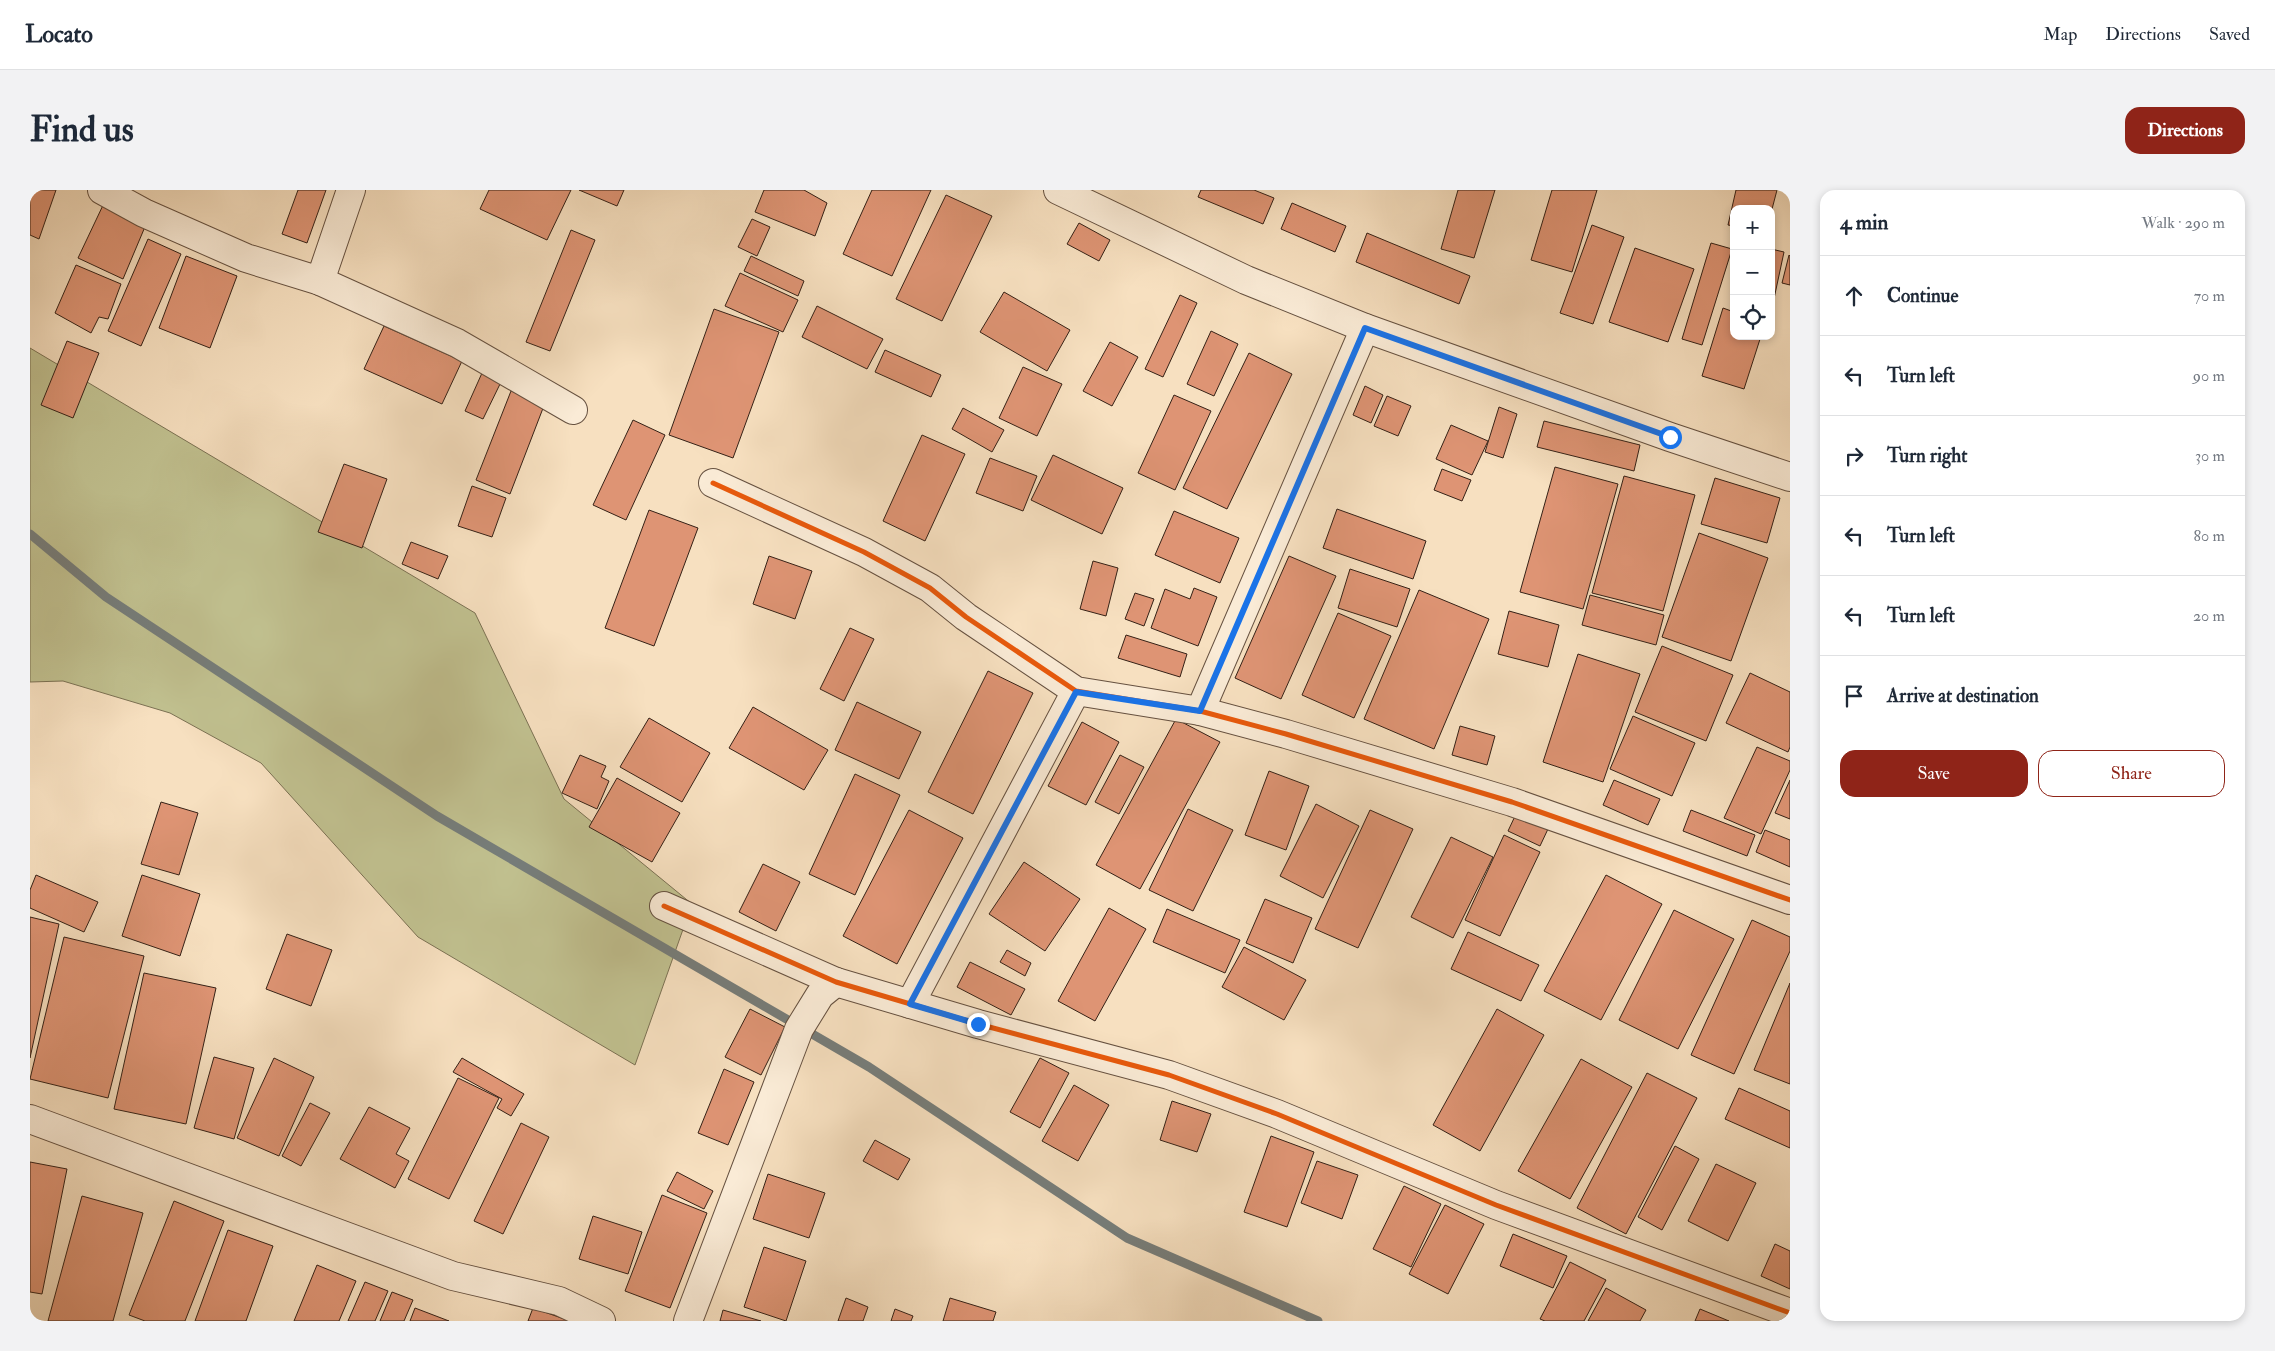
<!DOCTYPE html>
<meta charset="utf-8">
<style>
:root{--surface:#fff;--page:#f2f2f3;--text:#1f2937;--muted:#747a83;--line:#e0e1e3;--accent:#8f2418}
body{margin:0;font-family:"IM FELL Double Pica",serif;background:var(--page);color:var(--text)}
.controls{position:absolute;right:15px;top:15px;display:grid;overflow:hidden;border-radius:10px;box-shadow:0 2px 8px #0003}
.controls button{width:45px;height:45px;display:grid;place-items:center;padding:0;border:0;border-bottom:1px solid var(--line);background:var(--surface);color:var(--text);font:25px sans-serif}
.stop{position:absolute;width:15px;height:15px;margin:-11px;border:4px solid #1a73e8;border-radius:50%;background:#fff}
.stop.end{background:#1a73e8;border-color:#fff;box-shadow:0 1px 5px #0008}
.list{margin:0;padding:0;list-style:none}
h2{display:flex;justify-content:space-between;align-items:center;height:65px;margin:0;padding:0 20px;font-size:21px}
h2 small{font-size:16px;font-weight:400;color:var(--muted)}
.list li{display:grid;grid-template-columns:32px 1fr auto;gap:15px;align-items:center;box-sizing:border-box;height:80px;padding:0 20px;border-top:1px solid var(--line)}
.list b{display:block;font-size:19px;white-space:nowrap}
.list em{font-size:16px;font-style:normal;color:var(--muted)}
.actions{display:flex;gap:10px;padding:15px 20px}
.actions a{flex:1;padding:11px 0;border:1px solid var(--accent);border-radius:15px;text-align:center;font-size:18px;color:var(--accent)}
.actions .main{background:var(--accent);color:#fff}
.icon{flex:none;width:28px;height:28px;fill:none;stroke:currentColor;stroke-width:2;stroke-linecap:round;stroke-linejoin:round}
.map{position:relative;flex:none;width:1760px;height:1131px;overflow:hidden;border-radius:15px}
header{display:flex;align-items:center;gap:30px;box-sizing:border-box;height:70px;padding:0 25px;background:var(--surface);border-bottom:1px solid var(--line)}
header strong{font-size:24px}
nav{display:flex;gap:28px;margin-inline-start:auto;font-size:18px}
.intro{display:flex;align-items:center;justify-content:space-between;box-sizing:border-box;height:120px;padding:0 30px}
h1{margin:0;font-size:35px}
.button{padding:12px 22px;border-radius:15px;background:var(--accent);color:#fff;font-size:18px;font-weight:700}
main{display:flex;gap:30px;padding:0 30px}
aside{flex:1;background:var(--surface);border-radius:15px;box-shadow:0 2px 8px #0003}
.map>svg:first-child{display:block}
</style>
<header>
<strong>Locato</strong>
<nav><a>Map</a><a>Directions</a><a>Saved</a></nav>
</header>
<div class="intro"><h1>Find us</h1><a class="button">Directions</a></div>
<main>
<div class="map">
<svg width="1760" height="1131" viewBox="0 0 1760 1131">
<rect width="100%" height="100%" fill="#f7e0c0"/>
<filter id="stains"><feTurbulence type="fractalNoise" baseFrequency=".004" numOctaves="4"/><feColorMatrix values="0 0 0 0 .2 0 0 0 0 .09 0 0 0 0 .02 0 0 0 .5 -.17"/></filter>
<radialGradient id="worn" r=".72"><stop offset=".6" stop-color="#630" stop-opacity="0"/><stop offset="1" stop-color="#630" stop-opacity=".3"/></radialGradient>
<path fill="#c1c190" stroke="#7b7153" d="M0,158L445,423L534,609L662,714L605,875L388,747L231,573L140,523L33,491L0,492Z"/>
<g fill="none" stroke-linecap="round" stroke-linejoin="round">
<path stroke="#767d7a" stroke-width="9" d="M0,344L76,407L407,626L839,877L1097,1048L1288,1131"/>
</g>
<g fill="#de9474" stroke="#352116">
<path d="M0,0H26L9,49L0,45Z"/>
<path d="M268,0H296L277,53L252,44Z"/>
<path d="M459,0H541L517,50L450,19Z"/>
<path d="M549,0H594L587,16Z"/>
<path d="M734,0H774L797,13L785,46L725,22Z"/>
<path d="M842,0H901L862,86L813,64Z"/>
<path d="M1171,0H1224L1244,8L1233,34L1168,7Z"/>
<path d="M1428,0H1465L1444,68L1411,59Z"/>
<path d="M1522,0H1567L1542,82L1501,70Z"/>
<path d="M1706,0H1747L1741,23V19H1704V36L1698,35Z"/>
<path d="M916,5L962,26L912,131L866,109Z"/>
<path d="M75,11L117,32L93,89L48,68Z"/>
<path d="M1262,13L1316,36L1305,62L1251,39Z"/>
<path d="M722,29L740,37L727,66L708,57Z"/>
<path d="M1049,33L1080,50L1069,71L1037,54Z"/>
<path d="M1562,35L1594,47L1563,134L1530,123Z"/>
<path d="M541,40L565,50L520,161L496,152Z"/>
<path d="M1337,43L1440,86L1429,114L1326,72Z"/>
<path d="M118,49L151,64L111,156L78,141Z"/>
<path d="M1681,53L1702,59L1672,155L1652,149Z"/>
<path d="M1605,58L1664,79L1638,152L1579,132Z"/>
<path d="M1741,59L1754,62L1742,118H1741Z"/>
<path d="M1759,65L1760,66V95L1752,93Z"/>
<path d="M156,66L207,86L180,158L129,138Z"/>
<path d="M721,66L774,91L768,106L714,81Z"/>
<path d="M46,75L91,94L78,129L69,127L61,143L25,123Z"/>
<path d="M710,83L768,110L753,142L695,116Z"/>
<path d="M974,102L1040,140L1017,181L950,142Z"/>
<path d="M1150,105L1167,113L1133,187L1115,179Z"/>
<path d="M787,116L853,149L837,179L772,147Z"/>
<path d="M1693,118L1704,122V146H1731L1714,199L1672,186Z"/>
<path d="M684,119L749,142L703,268L639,245Z"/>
<path d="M354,136L432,171L412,214L334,179Z"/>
<path d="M1181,141L1208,154L1184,206L1157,194Z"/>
<path d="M37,151L69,163L43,228L11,215Z"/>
<path d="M1080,152L1108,167L1082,216L1053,201Z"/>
<path d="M855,160L911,185L901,207L845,182Z"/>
<path d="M1219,163L1262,184L1197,319L1153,298Z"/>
<path d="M993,177L1032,194L1007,246L969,228Z"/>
<path d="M452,183L471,192L453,229L435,221Z"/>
<path d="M1335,196L1353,205L1341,233L1323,225Z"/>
<path d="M481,201L515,213L480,304L446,290Z"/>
<path d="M1144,205L1181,221L1145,300L1108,283Z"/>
<path d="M1357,206L1381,216L1368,246L1344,236Z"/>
<path d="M1469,217L1487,224L1473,268L1455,262Z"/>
<path d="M933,218L974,240L962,262L922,239Z"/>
<path d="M603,230L635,245L596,330L563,315Z"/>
<path d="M1514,231L1610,255L1604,281L1507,257Z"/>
<path d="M1421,235L1458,251L1442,285L1406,269Z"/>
<path d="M892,245L935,264L895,351L853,331Z"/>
<path d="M1023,265L1093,298L1072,344L1001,310Z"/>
<path d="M960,268L1007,286L993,321L946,303Z"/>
<path d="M314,274L357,289L332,358L288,342Z"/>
<path d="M1525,277L1588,294L1553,419L1490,402Z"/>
<path d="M1412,279L1441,290L1432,311L1404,300Z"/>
<path d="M1594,286L1665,305L1633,421L1562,403Z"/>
<path d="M1685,288L1750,308L1737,353L1671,334Z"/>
<path d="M442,296L476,308L462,347L428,336Z"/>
<path d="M1307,319L1396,351L1383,389L1293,358Z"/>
<path d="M619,320L668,338L624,456L575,438Z"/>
<path d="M1144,321L1209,348L1190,393L1125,365Z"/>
<path d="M1669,343L1738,368L1701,471L1632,447Z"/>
<path d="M381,352L418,366L408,389L372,374Z"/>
<path d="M739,366L782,381L765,429L723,414Z"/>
<path d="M1259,366L1306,386L1251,509L1205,488Z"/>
<path d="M1063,371L1088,378L1076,426L1050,419Z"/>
<path d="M1320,379L1380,399L1367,437L1308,418Z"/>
<path d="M1164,398L1187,407L1168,456L1121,438L1135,399L1160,409Z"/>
<path d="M1389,400L1459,429L1404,559L1334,529Z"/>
<path d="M1105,403L1124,409L1114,436L1095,429Z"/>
<path d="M1560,405L1634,425L1626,455L1552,435Z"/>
<path d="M1479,421L1529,435L1518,477L1468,464Z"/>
<path d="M1308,423L1361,446L1324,528L1272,505Z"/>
<path d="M820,438L844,449L814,511L790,499Z"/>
<path d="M1096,445L1157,464L1150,487L1088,468Z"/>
<path d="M1632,456L1703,485L1676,551L1605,522Z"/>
<path d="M1548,464L1610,484L1573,592L1513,572Z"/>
<path d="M958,481L1003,503L943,624L898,602Z"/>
<path d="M1720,483L1760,502V557L1758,562L1696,533Z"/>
<path d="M827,512L891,542L869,589L805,560Z"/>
<path d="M723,517L798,560L774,600L699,558Z"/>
<path d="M1603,526L1665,553L1642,606L1580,579Z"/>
<path d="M619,528L680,563L652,612L590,577Z"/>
<path d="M1146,529L1190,552L1110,699L1066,675Z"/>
<path d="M1052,532L1089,552L1056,615L1018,596Z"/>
<path d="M1430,536L1465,546L1457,575L1422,565Z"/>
<path d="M1727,557L1760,571V580L1731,644L1694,628Z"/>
<path d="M550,565L576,576L571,587L579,591L567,619L532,603Z"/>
<path d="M1090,565L1114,577L1089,624L1065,612Z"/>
<path d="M1239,581L1279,596L1256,660L1215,645Z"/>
<path d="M825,584L870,605L825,705L779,684Z"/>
<path d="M587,588L650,623L622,672L559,637Z"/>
<path d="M1584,590L1630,609L1618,635L1573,615Z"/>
<path d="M1760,590V629L1745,623Z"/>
<path d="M131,612L168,623L149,685L111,674Z"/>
<path d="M1286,614L1329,636L1293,708L1250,686Z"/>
<path d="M1158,619L1203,640L1163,721L1119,700Z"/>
<path d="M879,620L933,648L867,774L813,746Z"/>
<path d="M1340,620L1383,639L1328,758L1285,739Z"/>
<path d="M1661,620L1725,645L1717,666L1653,641Z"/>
<path d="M1486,624L1518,639L1510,656L1478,641Z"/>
<path d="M1735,640L1760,650V677L1726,662Z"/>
<path d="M1474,645L1510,662L1470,746L1435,730Z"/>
<path d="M1421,647L1463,667L1423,748L1381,727Z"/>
<path d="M994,672L1050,709L1015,761L959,724Z"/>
<path d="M733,674L770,692L746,741L709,722Z"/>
<path d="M6,685L68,712L54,742L0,718V700Z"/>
<path d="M112,685L170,704L150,766L92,746Z"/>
<path d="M1576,685L1632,714L1571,830L1514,801Z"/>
<path d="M1235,709L1282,728L1263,773L1216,753Z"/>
<path d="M1079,718L1116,739L1065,831L1028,811Z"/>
<path d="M1137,719L1210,750L1195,783L1123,752Z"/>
<path d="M1644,720L1704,749L1648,859L1589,830Z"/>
<path d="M0,727L29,734L0,868Z"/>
<path d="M1722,730L1760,747V761L1704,884L1661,865Z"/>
<path d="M1438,742L1509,775L1491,811L1421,779Z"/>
<path d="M257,744L302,760L281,816L236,799Z"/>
<path d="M34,747L114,766L78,908L0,889Z"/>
<path d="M1214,757L1276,790L1254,830L1192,797Z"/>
<path d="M977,760L1001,773L995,786L970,772Z"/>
<path d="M940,772L995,799L981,825L927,797Z"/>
<path d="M114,783L186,798L156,934L84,919Z"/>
<path d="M1760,793V894L1724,880Z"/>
<path d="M720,819L755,837L731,885L695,867Z"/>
<path d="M1467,819L1514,845L1450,961L1403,935Z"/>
<path d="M184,867L224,878L204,949L164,938Z"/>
<path d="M244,868L284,887L249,966L207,948Z"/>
<path d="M432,868L494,904L481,926L467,918L472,909L423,882Z"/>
<path d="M1010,868L1039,883L1010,938L980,922Z"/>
<path d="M1551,869L1602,897L1540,1009L1488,981Z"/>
<path d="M694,879L724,892L698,955L668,943Z"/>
<path d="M1617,883L1667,908L1596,1044L1547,1018Z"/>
<path d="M428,888L469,908L419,1009L378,989Z"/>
<path d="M1044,895L1079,915L1048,971L1012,951Z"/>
<path d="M1709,898L1760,921V958L1695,929Z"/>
<path d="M1142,911L1181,924L1167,962L1130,950Z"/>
<path d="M280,913L300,923L271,976L252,966Z"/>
<path d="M339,917L380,938L366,964L379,971L365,998L310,969Z"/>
<path d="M491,933L519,947L473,1044L444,1031Z"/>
<path d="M1241,946L1284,962L1257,1037L1214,1022Z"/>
<path d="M845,950L880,969L868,990L833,971Z"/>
<path d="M1645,956L1669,969L1632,1040L1608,1027Z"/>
<path d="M1287,971L1328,985L1312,1029L1271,1013Z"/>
<path d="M0,972L37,979L12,1104L0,1102Z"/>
<path d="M1686,974L1726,993L1698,1051L1658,1031Z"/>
<path d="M647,982L683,1001L674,1019L637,1001Z"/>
<path d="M738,984L795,1003L779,1048L723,1029Z"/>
<path d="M1374,996L1411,1014L1381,1077L1343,1059Z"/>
<path d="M632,1005L677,1023L640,1118L595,1101Z"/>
<path d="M52,1006L113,1023L83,1131H18Z"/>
<path d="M144,1011L194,1031L155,1131H115L99,1125Z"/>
<path d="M1415,1015L1454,1034L1418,1104L1379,1084Z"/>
<path d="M563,1026L612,1042L598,1084L549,1069Z"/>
<path d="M198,1040L243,1056L216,1131H165Z"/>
<path d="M1483,1044L1537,1066L1523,1098L1470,1076Z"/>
<path d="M1745,1054L1760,1061V1099L1731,1086Z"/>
<path d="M734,1057L776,1071L756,1131L714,1117Z"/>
<path d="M1540,1072L1576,1090L1554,1131H1515L1510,1129Z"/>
<path d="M287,1075L326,1091L309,1131H264Z"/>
<path d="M335,1092L358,1101L345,1131H318Z"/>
<path d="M1576,1098L1616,1120L1610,1131H1558Z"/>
<path d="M362,1102L383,1110L374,1131H350Z"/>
<path d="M816,1108L838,1117L833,1131H808Z"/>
<path d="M920,1108L966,1122L963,1131H913Z"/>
<path d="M385,1118L419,1131H380Z"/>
<path d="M503,1118L540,1131H498Z"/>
<path d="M865,1119L883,1126L881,1131H861Z"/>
<path d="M1670,1119L1699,1131H1665Z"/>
<path d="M693,1120L731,1131H690Z"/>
</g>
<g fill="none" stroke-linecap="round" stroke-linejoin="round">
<defs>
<g id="minor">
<path d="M72,0L114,23L216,68L290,91L427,153L543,220"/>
<path d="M1028,0L1216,90L1335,138L1640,247L1760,287"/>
<path d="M290,91L321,0"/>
<path d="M683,293L834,362L900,398L936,427L1046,501L1170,521L1256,544L1482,612L1760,710"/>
<path d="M1170,521L1335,138"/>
<path d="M634,716L806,792L948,834L1139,885L1247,924L1466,1015L1760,1123"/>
<path d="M880,814L1046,501"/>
<path d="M0,929L423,1086L529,1111L571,1131"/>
<path d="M658,1131L769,839L790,805L806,792"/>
</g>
</defs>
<use href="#minor" stroke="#665140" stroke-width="30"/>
<use href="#minor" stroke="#faebd6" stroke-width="28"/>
<defs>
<g id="cycleway">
<path d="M683,293L834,362L900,398L936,427L1046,501L1170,521L1256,544L1482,612L1760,710"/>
<path d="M634,716L806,792L948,834L1139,885L1247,924L1466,1015L1760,1123"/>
</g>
</defs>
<use href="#cycleway" stroke="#faebd6" stroke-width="8"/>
<use href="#cycleway" stroke="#e8590c" stroke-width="5"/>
</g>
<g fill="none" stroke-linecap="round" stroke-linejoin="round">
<path stroke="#1a73e8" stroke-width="6" d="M948,834L880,814L1046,502L1170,521L1335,138L1640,247"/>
</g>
<rect width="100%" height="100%" filter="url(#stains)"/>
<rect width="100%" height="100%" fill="url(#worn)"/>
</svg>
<div class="controls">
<button>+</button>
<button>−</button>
<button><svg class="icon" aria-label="locate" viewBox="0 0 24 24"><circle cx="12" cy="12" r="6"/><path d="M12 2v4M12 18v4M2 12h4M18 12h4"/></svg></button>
</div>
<div class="stop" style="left:1640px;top:247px"></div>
<div class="stop end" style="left:948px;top:834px"></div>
</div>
<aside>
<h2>4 min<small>Walk · 290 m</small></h2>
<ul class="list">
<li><svg class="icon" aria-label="ahead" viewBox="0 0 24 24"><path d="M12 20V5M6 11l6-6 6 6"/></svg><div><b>Continue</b></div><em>70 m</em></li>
<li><svg class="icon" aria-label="left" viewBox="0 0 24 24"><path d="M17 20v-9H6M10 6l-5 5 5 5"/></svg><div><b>Turn left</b></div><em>90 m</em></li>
<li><svg class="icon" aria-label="right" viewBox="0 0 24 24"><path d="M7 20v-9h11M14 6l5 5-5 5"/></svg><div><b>Turn right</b></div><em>30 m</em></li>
<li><svg class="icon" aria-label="left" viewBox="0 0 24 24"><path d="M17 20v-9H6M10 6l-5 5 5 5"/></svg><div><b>Turn left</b></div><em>80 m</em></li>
<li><svg class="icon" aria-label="left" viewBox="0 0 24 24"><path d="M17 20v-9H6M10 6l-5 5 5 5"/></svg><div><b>Turn left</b></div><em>20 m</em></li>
<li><svg class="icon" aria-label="arrive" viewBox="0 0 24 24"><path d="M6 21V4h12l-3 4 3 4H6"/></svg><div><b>Arrive at destination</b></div></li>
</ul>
<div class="actions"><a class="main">Save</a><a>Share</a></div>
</aside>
</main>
